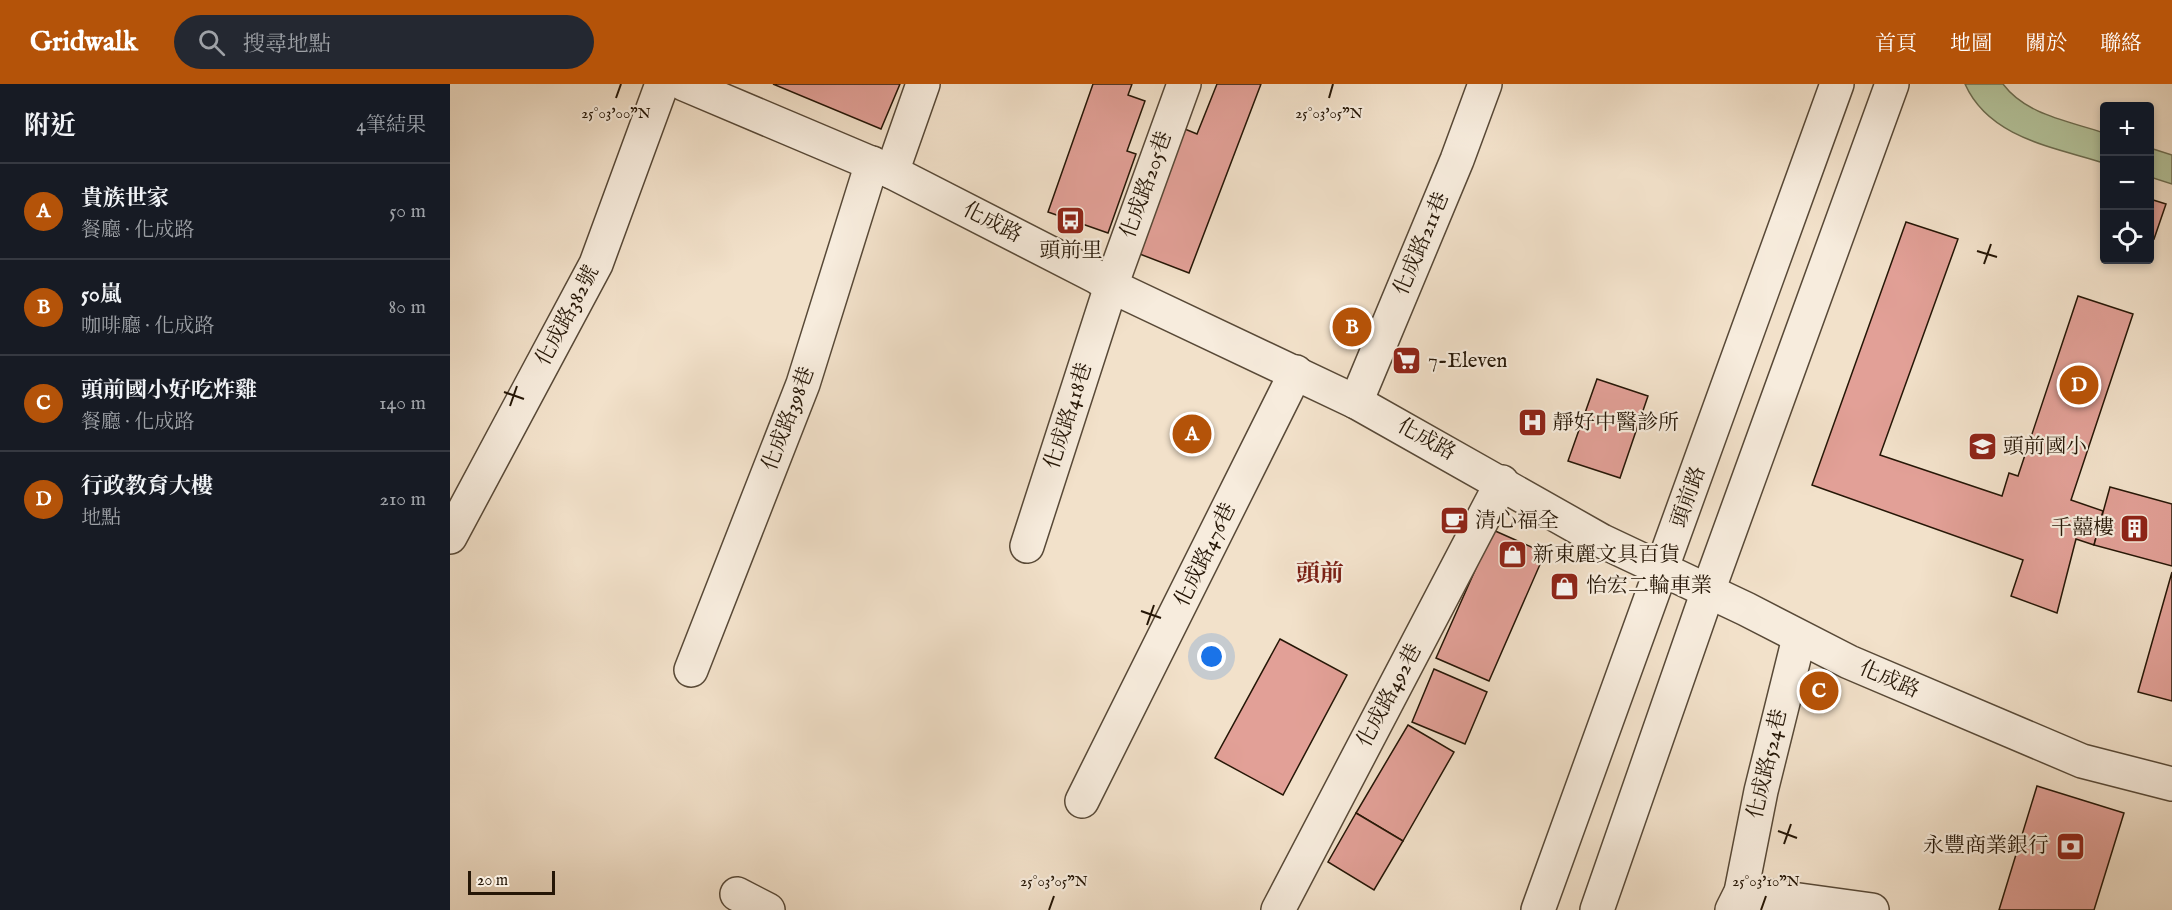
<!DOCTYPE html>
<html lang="zh-TW">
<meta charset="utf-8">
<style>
:root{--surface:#171b24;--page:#242831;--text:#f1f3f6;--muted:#9ea1a6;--line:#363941;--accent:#b45309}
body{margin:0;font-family:"IM FELL English","Noto Serif TC",serif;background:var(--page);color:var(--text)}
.controls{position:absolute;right:18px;top:18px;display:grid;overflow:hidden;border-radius:6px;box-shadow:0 3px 9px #0003}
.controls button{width:54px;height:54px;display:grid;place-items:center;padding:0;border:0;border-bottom:2px solid var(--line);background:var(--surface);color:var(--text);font:30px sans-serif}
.scale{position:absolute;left:18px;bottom:15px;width:87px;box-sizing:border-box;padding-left:6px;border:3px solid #251606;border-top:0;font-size:16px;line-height:21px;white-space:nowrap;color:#251606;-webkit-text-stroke:4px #f7ecdd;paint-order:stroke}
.you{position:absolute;left:762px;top:573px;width:21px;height:21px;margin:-15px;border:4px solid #fff;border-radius:50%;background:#1a73e8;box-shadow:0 0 0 9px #1a73e833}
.badge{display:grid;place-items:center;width:39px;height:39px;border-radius:50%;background:var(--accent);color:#fff;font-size:20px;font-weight:700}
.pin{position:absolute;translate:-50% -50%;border:3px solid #fff;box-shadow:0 2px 6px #0006}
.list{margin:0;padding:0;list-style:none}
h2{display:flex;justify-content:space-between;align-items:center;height:78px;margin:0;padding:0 24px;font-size:26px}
h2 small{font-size:20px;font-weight:400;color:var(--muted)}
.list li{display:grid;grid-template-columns:39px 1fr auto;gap:18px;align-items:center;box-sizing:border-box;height:96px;padding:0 24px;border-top:2px solid var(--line)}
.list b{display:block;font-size:22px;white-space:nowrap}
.list p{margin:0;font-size:20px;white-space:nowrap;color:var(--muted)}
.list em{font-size:20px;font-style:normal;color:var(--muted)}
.icon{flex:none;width:33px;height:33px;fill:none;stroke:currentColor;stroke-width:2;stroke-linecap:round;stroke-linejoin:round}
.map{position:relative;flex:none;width:1722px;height:826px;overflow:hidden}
header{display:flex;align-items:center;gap:36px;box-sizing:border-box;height:84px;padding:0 30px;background:var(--accent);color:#fff}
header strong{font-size:28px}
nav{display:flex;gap:33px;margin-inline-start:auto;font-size:21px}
.search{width:420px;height:54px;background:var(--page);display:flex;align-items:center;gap:15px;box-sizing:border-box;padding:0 21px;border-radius:33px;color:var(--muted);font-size:22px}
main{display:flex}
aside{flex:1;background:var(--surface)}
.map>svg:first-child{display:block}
</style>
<header>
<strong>Gridwalk</strong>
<div class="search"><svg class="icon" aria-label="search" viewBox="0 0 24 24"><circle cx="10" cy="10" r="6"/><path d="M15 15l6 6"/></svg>搜尋地點</div>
<nav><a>首頁</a><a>地圖</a><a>關於</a><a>聯絡</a></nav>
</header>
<main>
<aside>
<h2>附近<small>4筆結果</small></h2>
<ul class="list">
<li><span class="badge">A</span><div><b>貴族世家</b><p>餐廳 · 化成路</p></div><em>50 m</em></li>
<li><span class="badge">B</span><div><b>50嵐</b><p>咖啡廳 · 化成路</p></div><em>80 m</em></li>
<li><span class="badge">C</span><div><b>頭前國小好吃炸雞</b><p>餐廳 · 化成路</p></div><em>140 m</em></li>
<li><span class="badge">D</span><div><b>行政教育大樓</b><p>地點</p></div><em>210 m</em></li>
</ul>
</aside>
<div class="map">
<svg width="1722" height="826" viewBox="0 0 1722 826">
<rect width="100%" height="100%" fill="#f2e1ca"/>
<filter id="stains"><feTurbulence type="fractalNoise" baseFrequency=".00333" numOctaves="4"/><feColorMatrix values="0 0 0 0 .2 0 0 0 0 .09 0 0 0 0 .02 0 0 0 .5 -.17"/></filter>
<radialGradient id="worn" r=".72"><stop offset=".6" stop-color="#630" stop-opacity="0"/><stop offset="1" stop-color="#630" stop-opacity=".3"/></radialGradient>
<g fill="#b4c49c" stroke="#6c6d51" stroke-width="1.5">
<path d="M1515,0H1553C1576,31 1619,37 1654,49V79C1603,63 1539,54 1515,0Z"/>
<path d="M1700,64L1722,71V100L1700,93Z"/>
</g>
<g fill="#e2a097" stroke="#251606" stroke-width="1.5">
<path d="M323,0H450L431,45Z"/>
<path d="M643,0H682L678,11L695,17L677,67L686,70L658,149L598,128Z"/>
<path d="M767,0H811L739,189L682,167L730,43L747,50Z"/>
<path d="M1700,115L1716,120L1704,155L1700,154Z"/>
<path d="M1456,138L1508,155L1430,371L1552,412L1559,389L1568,392L1628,212L1683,230L1621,416L1653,427L1644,461L1626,455L1607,529L1561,512L1573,476L1362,401Z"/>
<path d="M1147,295L1198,312L1170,394L1118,377Z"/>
<path d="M1660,403L1722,420V482L1644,461Z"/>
<path d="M1043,446L1095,469L1039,597L986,574Z"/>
<path d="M1722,488V617L1688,608Z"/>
<path d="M830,555L897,591L833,711L765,674Z"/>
<path d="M984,585L1037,608L1015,660L962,638Z"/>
<path d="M958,641L1004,668L953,757L906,729Z"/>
<path d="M1587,702L1674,729L1644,826H1549Z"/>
<path d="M906,729L953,757L924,806L878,778Z"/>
</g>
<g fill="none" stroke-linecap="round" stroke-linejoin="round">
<defs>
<g id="minor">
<path d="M234,0L442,88L647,193L661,202L906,318L1152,457L1296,525L1399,578L1632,677L1722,700"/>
<path d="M442,88L473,0"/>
<path d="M906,318L1007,76L1035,0"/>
<path d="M0,453L146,180L212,0"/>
<path d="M577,462L661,202L734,0"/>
<path d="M241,586L353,300L422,79"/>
<path d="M632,717L846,288"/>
<path d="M1291,808L1422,826"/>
<path d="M287,810L318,826"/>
<path d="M828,826L1052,398"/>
<path d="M1088,826L1387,0"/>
<path d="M1147,826L1258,507L1442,0"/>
<path d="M1282,826L1291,808L1311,707L1349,554"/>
</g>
</defs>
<use href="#minor" stroke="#584937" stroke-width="36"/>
<use href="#minor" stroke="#f7ecdd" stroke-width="33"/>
</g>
<path fill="none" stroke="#251606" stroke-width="2" d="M166,14L171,0M879,14L883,0M1527,167L1547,173M1534,180L1541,160M54,308L74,315M60,322L67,302M691,527L711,534M697,541L704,521M1328,747L1347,754M1334,760L1341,740M599,826L604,812M1311,826L1316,812"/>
<defs>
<symbol id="bus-square" viewBox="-11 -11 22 22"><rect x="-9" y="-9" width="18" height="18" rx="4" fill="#8f2418" stroke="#f7ecdd"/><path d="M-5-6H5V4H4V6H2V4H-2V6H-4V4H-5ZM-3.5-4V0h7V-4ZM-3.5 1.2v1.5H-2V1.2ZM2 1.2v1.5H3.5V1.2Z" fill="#fff"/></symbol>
<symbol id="supermarket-square" viewBox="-11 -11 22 22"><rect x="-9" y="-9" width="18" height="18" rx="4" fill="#8f2418" stroke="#f7ecdd"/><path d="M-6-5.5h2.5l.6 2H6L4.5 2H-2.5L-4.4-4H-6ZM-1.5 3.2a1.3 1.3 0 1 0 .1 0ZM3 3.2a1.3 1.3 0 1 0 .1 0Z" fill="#fff"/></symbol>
<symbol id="hospital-square" viewBox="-11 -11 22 22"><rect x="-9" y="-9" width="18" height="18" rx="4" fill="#8f2418" stroke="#f7ecdd"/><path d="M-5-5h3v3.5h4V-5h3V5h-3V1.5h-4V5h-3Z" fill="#fff"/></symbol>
<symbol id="school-square" viewBox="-11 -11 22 22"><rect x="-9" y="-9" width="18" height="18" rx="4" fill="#8f2418" stroke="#f7ecdd"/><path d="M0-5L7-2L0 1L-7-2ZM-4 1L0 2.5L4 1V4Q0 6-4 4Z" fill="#fff"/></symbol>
<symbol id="cafe-square" viewBox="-11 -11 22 22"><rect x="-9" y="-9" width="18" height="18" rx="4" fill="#8f2418" stroke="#f7ecdd"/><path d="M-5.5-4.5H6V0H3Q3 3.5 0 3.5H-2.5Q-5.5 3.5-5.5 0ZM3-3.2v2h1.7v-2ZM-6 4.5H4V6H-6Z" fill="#fff"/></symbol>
<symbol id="building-square" viewBox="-11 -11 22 22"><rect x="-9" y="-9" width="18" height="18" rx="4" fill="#8f2418" stroke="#f7ecdd"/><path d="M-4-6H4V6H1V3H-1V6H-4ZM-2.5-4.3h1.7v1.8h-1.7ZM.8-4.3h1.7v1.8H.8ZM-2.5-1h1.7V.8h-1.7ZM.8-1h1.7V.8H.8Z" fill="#fff"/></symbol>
<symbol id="shop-square" viewBox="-11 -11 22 22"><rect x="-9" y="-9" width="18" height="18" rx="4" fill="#8f2418" stroke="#f7ecdd"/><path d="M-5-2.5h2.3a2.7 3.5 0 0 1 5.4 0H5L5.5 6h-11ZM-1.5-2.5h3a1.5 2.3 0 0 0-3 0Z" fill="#fff"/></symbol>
<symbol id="bank-square" viewBox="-11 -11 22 22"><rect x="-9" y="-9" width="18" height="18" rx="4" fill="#8f2418" stroke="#f7ecdd"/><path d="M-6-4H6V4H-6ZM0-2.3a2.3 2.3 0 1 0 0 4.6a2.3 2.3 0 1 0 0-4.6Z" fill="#fff"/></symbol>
</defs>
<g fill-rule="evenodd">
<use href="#bus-square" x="604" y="120" width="33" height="33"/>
<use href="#supermarket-square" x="940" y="260" width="33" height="33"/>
<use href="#hospital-square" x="1066" y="322" width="33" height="33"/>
<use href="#school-square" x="1516" y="346" width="33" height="33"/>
<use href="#cafe-square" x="988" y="420" width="33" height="33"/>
<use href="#building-square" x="1668" y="428" width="33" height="33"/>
<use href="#shop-square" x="1046" y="454" width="33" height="33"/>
<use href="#shop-square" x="1098" y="486" width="33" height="33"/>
<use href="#bank-square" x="1604" y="746" width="33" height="33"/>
</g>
<g text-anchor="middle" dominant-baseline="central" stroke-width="4.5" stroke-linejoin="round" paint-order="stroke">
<g font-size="21" fill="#251606" stroke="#f7ecdd">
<text transform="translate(697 101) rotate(-70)">化成路205巷</text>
<text transform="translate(542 139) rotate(27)">化成路</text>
<text transform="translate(972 160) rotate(-67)">化成路211巷</text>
<text transform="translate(118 232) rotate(-62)">化成路382號</text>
<text transform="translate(619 332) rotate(-72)">化成路418巷</text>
<text transform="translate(339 335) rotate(-69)">化成路398巷</text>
<text transform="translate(976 356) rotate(29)">化成路</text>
<text transform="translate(1239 413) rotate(-70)">頭前路</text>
<text transform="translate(756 471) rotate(-64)">化成路476巷</text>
<text transform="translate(1439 596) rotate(23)">化成路</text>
<text transform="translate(940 612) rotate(-62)">化成路492巷</text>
<text transform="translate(1318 680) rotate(-77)">化成路524巷</text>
</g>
<g font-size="21" fill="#251606" stroke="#f7ecdd" text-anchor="start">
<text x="621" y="167" text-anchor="middle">頭前里</text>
<text x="978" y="277">7-Eleven</text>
<text x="1103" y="339">靜好中醫診所</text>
<text x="1553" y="363">頭前國小</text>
<text x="1025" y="437">清心福全</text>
<text x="1664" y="444" text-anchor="end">千囍樓</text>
<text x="1083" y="471">新東麗文具百貨</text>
<text x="1136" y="502">怡宏二輪車業</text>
<text x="1599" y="762" text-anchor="end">永豐商業銀行</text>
</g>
<g font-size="24" font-weight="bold" fill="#7a1f14" stroke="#f7ecdd">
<text x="870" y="490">頭前</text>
</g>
</g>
<g font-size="15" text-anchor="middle" fill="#251606" stroke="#f7ecdd" stroke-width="4.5" stroke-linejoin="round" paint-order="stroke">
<text x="166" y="34">25°03'00"N</text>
<text x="879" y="34">25°03'05"N</text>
<text x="604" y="802">25°03'05"N</text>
<text x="1316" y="802">25°03'10"N</text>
</g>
<rect width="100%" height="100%" filter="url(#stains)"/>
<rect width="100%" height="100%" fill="url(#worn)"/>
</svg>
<div class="controls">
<button>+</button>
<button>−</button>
<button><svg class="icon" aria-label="locate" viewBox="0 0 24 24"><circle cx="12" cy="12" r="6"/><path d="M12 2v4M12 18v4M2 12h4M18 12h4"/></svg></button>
</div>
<div class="scale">20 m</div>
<div class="you"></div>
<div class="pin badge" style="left:742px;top:350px">A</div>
<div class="pin badge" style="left:902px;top:243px">B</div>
<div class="pin badge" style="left:1369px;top:607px">C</div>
<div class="pin badge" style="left:1629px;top:301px">D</div>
</div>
</main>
